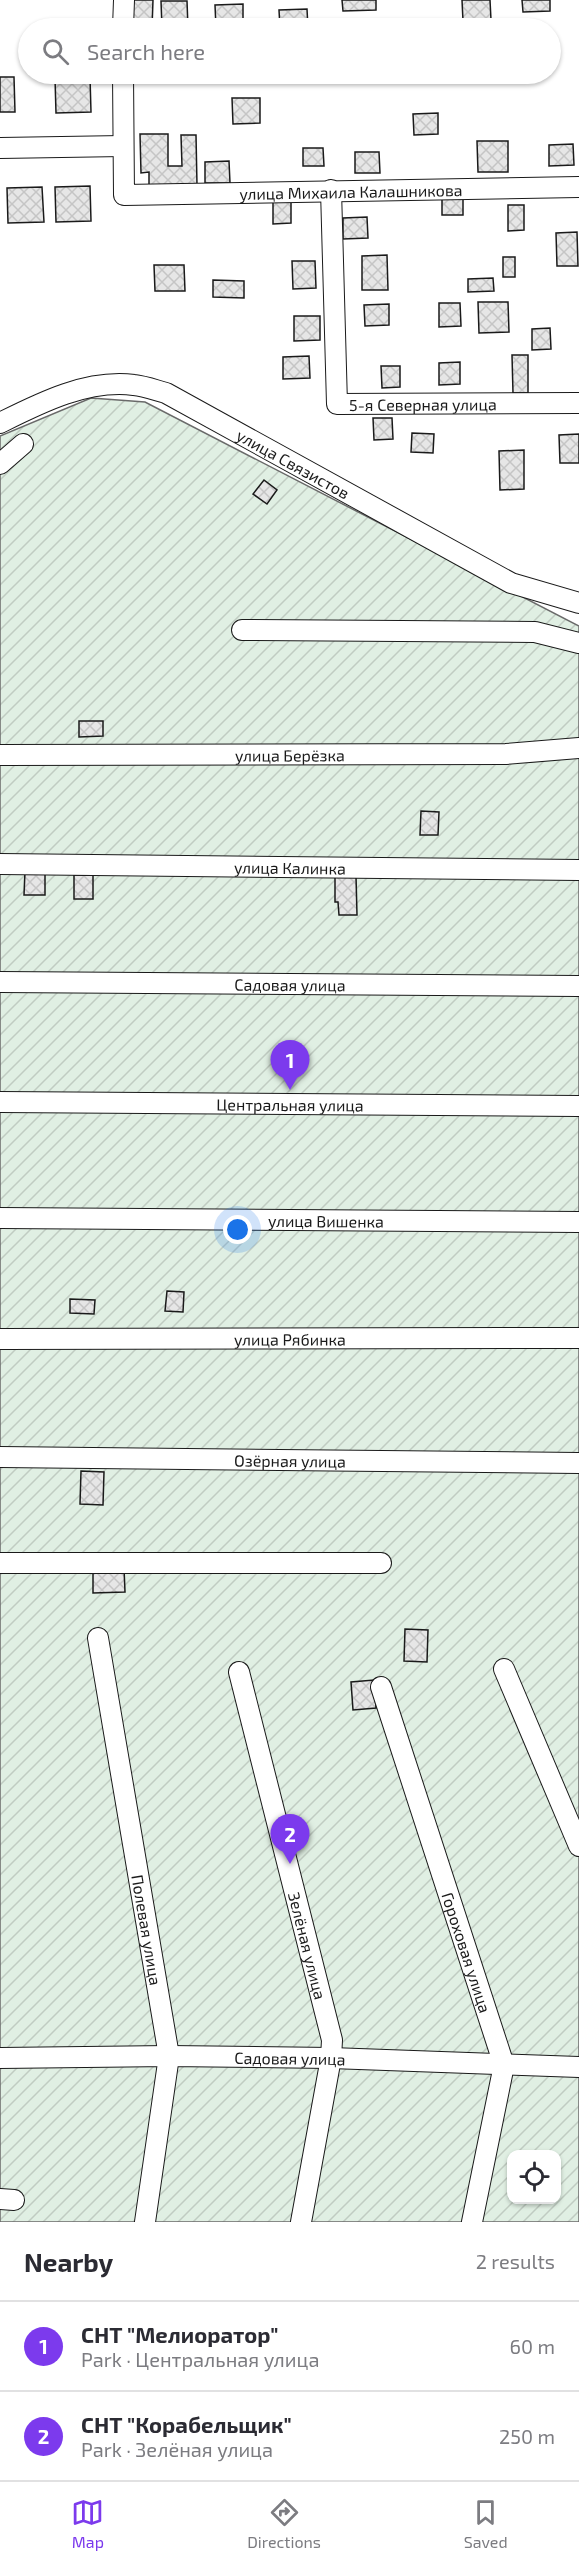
<!DOCTYPE html>
<meta charset="utf-8">
<style>
:root{--surface:#fff;--page:#f2f2f3;--text:#2b2b33;--muted:#7c7c81;--line:#e1e1e2;--accent:#7c3aed}
body{margin:0;font-family:"Exo 2",sans-serif;background:var(--page);color:var(--text)}
.controls{position:absolute;right:18px;bottom:18px;display:grid;overflow:hidden;border-radius:12px;box-shadow:0 2px 4px #0004}
.controls button{width:54px;height:54px;display:grid;place-items:center;padding:0;border:0;border-bottom:2px solid var(--line);background:var(--surface);color:var(--text);font:30px sans-serif}
.you{position:absolute;left:238px;top:1230px;width:21px;height:21px;margin:-15px;border:4px solid #fff;border-radius:50%;background:#1a73e8;box-shadow:0 0 0 9px #1a73e833}
.badge{display:grid;place-items:center;width:39px;height:39px;border-radius:50%;background:var(--accent);color:#fff;font-size:20px;font-weight:700}
.pin{position:absolute;translate:-50% -50px;filter:drop-shadow(0 2px 3px #0008)}
.pin::after{content:'';position:absolute;top:32px;width:21px;height:18px;background:inherit;clip-path:polygon(0 0,100% 0,50% 100%)}
.list{margin:0;padding:0;list-style:none}
h2{display:flex;justify-content:space-between;align-items:center;height:78px;margin:0;padding:0 24px;font-size:26px}
h2 small{font-size:20px;font-weight:400;color:var(--muted)}
.list li{display:grid;grid-template-columns:39px 1fr auto;gap:18px;align-items:center;box-sizing:border-box;height:90px;padding:0 24px;border-top:2px solid var(--line)}
.list b{display:block;font-size:22px;white-space:nowrap}
.list p{margin:0;font-size:20px;white-space:nowrap;color:var(--muted)}
.list em{font-size:20px;font-style:normal;color:var(--muted)}
.icon{flex:none;width:33px;height:33px;fill:none;stroke:currentColor;stroke-width:2;stroke-linecap:round;stroke-linejoin:round}
.map{position:relative;flex:none;width:579px;height:2222px;overflow:hidden}
.search{position:absolute;background:var(--surface);box-shadow:0 2px 4px #0004;left:18px;right:18px;top:18px;height:66px;display:flex;align-items:center;gap:15px;box-sizing:border-box;padding:0 21px;border-radius:33px;color:var(--muted);font-size:22px}
.sheet{height:258px;background:var(--surface)}
nav{display:flex;justify-content:space-around;align-items:center;box-sizing:border-box;height:84px;border-top:2px solid var(--line);background:var(--surface);font-size:16px;color:var(--muted)}
nav a{display:grid;justify-items:center;gap:3px}
nav .on{color:var(--accent)}
.map>svg:first-child{display:block}
</style>
<div class="map">
<svg width="579" height="2222" viewBox="0 0 579 2222">
<defs>
<pattern id="garden-furrows" width="10" height="10" patternUnits="userSpaceOnUse" patternTransform="scale(1.5)"><rect width="10" height="10" fill="#e0efe3"/><path d="M-1 1l2-2M0 10L10 0M9 11l2-2" fill="none" stroke="#c0ccc2"/></pattern>
<pattern id="building-cross-hatch" width="8" height="8" patternUnits="userSpaceOnUse" patternTransform="scale(1.5)"><rect width="8" height="8" fill="#e6e6e6"/><path d="M0 0l8 8M0 8l8-8" fill="none" stroke="#c5c5c5"/></pattern>
</defs>
<rect width="100%" height="100%" fill="#fff"/>
<path fill="url(#garden-furrows)" stroke="#6a6a6a" stroke-width="1.5" fill-rule="evenodd" d="M91,398L145,402L579,626V2222H0V436ZM512,2154H556V2200H512Z"/>
<g fill="url(#building-cross-hatch)" stroke="#1a1a1a" stroke-width="1.5">
<path d="M133,0H153L152,28H133Z"/>
<path d="M342,0H376V10L343,11Z"/>
<path d="M462,0H490L491,20L463,21Z"/>
<path d="M522,0H550V11L523,12Z"/>
<path d="M161,1H187L188,28H162Z"/>
<path d="M243,4V28H216L215,5Z"/>
<path d="M307,9L308,28H280L279,10Z"/>
<rect x="197" y="74" width="20" height="8"/>
<path d="M0,77H14L15,112H0Z"/>
<path d="M90,77L91,112L56,113L55,78Z"/>
<path d="M232,98H260V123L233,124Z"/>
<path d="M438,113V134L414,135L413,114Z"/>
<path d="M140,134H168V166H182L181,135H196L197,185L149,186V172L141,173Z"/>
<path d="M477,141H508V172H478Z"/>
<path d="M573,144L574,165L549,166V145Z"/>
<path d="M303,148H323L324,166H303Z"/>
<path d="M355,152H379L380,173H355Z"/>
<path d="M229,161L230,183H205V162Z"/>
<path d="M90,186L91,221L56,222L55,187Z"/>
<path d="M42,187L44,222L8,223L7,188Z"/>
<rect x="442" y="197" width="21" height="18"/>
<path d="M273,202H291V223L273,224Z"/>
<path d="M508,205H524V230L508,231Z"/>
<path d="M367,217L368,238L343,239V218Z"/>
<path d="M577,232L578,266H557L556,233Z"/>
<path d="M387,255L388,290H362V256Z"/>
<rect x="503" y="257" width="12" height="20"/>
<path d="M292,261H315L316,288L293,289Z"/>
<path d="M154,265H184L185,291H155Z"/>
<path d="M493,278L494,291L468,292V279Z"/>
<path d="M213,280L244,281V298L213,297Z"/>
<path d="M478,302H508L509,332L479,333Z"/>
<path d="M439,303H460L461,326L439,327Z"/>
<path d="M389,304V325L365,326L364,305Z"/>
<path d="M294,316H320V340L294,341Z"/>
<path d="M550,328L551,349L532,350V329Z"/>
<path d="M512,355H528V393H513Z"/>
<path d="M309,356L310,378L283,379V357Z"/>
<path d="M460,362V384L439,385V363Z"/>
<path d="M381,366H400V387L382,388Z"/>
<path d="M373,418H392L393,439L374,440Z"/>
<path d="M412,433L434,434L433,453L411,452Z"/>
<path d="M579,434V463H560L559,435Z"/>
<path d="M524,450V489L500,490L499,451Z"/>
<path d="M264,480L277,490L267,504L253,494Z"/>
<path d="M79,721H103V736L79,737Z"/>
<path d="M421,811L439,812L438,835H420Z"/>
<path d="M25,871H45V895H24Z"/>
<rect x="74" y="875" width="19" height="24"/>
<path d="M335,876H356L357,915H339L338,902H335Z"/>
<path d="M167,1291L184,1292L183,1312L165,1311Z"/>
<path d="M70,1299L95,1300L94,1314L70,1313Z"/>
<path d="M81,1471L104,1472L103,1505L80,1504Z"/>
<path d="M124,1568L125,1592L93,1593V1569Z"/>
<path d="M405,1629L428,1630L427,1662L404,1661Z"/>
<path d="M374,1680L376,1708L353,1710L351,1682Z"/>
</g>
<g fill="none" stroke-linecap="round" stroke-linejoin="round">
<defs>
<g id="minor">
<path d="M123,28L124,0"/>
<path id="s1" d="M123,74L124,195L579,187"/>
<path d="M0,148L123,146"/>
<path id="s2" d="M331,190L337,404L579,403"/>
<path id="s3" d="M0,423C40,403 87,379 134,385C144,386 155,390 166,393L511,583L579,603"/>
<path d="M0,464L23,444"/>
<path d="M242,630L535,632L579,643"/>
<path id="s4" d="M0,755L506,754L579,748"/>
<path id="s5" d="M0,864L579,870"/>
<path id="s6" d="M0,982L579,986"/>
<path id="s7" d="M0,1102L579,1106"/>
<path id="s8" d="M0,1218L579,1222"/>
<path id="s9" d="M0,1339L579,1338"/>
<path id="s10" d="M0,1457L579,1463"/>
<path d="M0,1563H381"/>
<path id="s11" d="M98,1638L169,2056L145,2222"/>
<path d="M504,1669L579,1846"/>
<path id="s12" d="M239,1672L332,2040L331,2058L301,2222"/>
<path id="s13" d="M381,1687L504,2065L472,2222"/>
<path id="s14" d="M0,2058L169,2056L331,2058L579,2067"/>
<path d="M0,2199L14,2200"/>
</g>
</defs>
<use href="#minor" stroke="#1a1a1a" stroke-width="22"/>
<use href="#minor" stroke="#fff" stroke-width="20"/>
</g>
<g text-anchor="middle" dominant-baseline="central" stroke-width="4.5" stroke-linejoin="round" paint-order="stroke">
<g font-size="16" fill="#1a1a1a" stroke="#fff">
<text stroke="none"><textPath href="#s1" startOffset="348">улица Михаила Калашникова</textPath></text>
<text stroke="none"><textPath href="#s2" startOffset="300">5-я Северная улица</textPath></text>
<text stroke="none"><textPath href="#s3" startOffset="320">улица Связистов</textPath></text>
<text stroke="none"><textPath href="#s4" startOffset="290">улица Берёзка</textPath></text>
<text stroke="none"><textPath href="#s5" startOffset="290">улица Калинка</textPath></text>
<text stroke="none"><textPath href="#s6" startOffset="290">Садовая улица</textPath></text>
<text stroke="none"><textPath href="#s7" startOffset="290">Центральная улица</textPath></text>
<text stroke="none"><textPath href="#s8" startOffset="326">улица Вишенка</textPath></text>
<text stroke="none"><textPath href="#s9" startOffset="290">улица Рябинка</textPath></text>
<text stroke="none"><textPath href="#s10" startOffset="290">Озёрная улица</textPath></text>
<text stroke="none"><textPath href="#s11" startOffset="296">Полевая улица</textPath></text>
<text stroke="none"><textPath href="#s12" startOffset="282">Зелёная улица</textPath></text>
<text stroke="none"><textPath href="#s13" startOffset="279">Гороховая улица</textPath></text>
<text stroke="none"><textPath href="#s14" startOffset="290">Садовая улица</textPath></text>
</g>
</g>
</svg>
<div class="controls">
<button><svg class="icon" aria-label="locate" viewBox="0 0 24 24"><circle cx="12" cy="12" r="6"/><path d="M12 2v4M12 18v4M2 12h4M18 12h4"/></svg></button>
</div>
<div class="you"></div>
<div class="pin badge" style="left:290px;top:1090px">1</div>
<div class="pin badge" style="left:290px;top:1864px">2</div>
<div class="search"><svg class="icon" aria-label="search" viewBox="0 0 24 24"><circle cx="10" cy="10" r="6"/><path d="M15 15l6 6"/></svg>Search here</div>
</div>
<section class="sheet">
<h2>Nearby<small>2 results</small></h2>
<ul class="list">
<li><span class="badge">1</span><div><b>СНТ &quot;Мелиоратор&quot;</b><p>Park · Центральная улица</p></div><em>60 m</em></li>
<li><span class="badge">2</span><div><b>СНТ &quot;Корабельщик&quot;</b><p>Park · Зелёная улица</p></div><em>250 m</em></li>
</ul>
</section>
<nav>
<a class="on"><svg class="icon" aria-label="map" viewBox="0 0 24 24"><path d="M3 6l6-2 6 2 6-2v14l-6 2-6-2-6 2zM9 4v14M15 6v14"/></svg>Map</a>
<a><svg class="icon" aria-label="directions" viewBox="0 0 24 24"><path d="M12 3l9 9-9 9-9-9zM9 14v-3h6M13 9l2 2-2 2"/></svg>Directions</a>
<a><svg class="icon" aria-label="saved" viewBox="0 0 24 24"><path d="M7 4h10v16l-5-4-5 4z"/></svg>Saved</a>
</nav>
